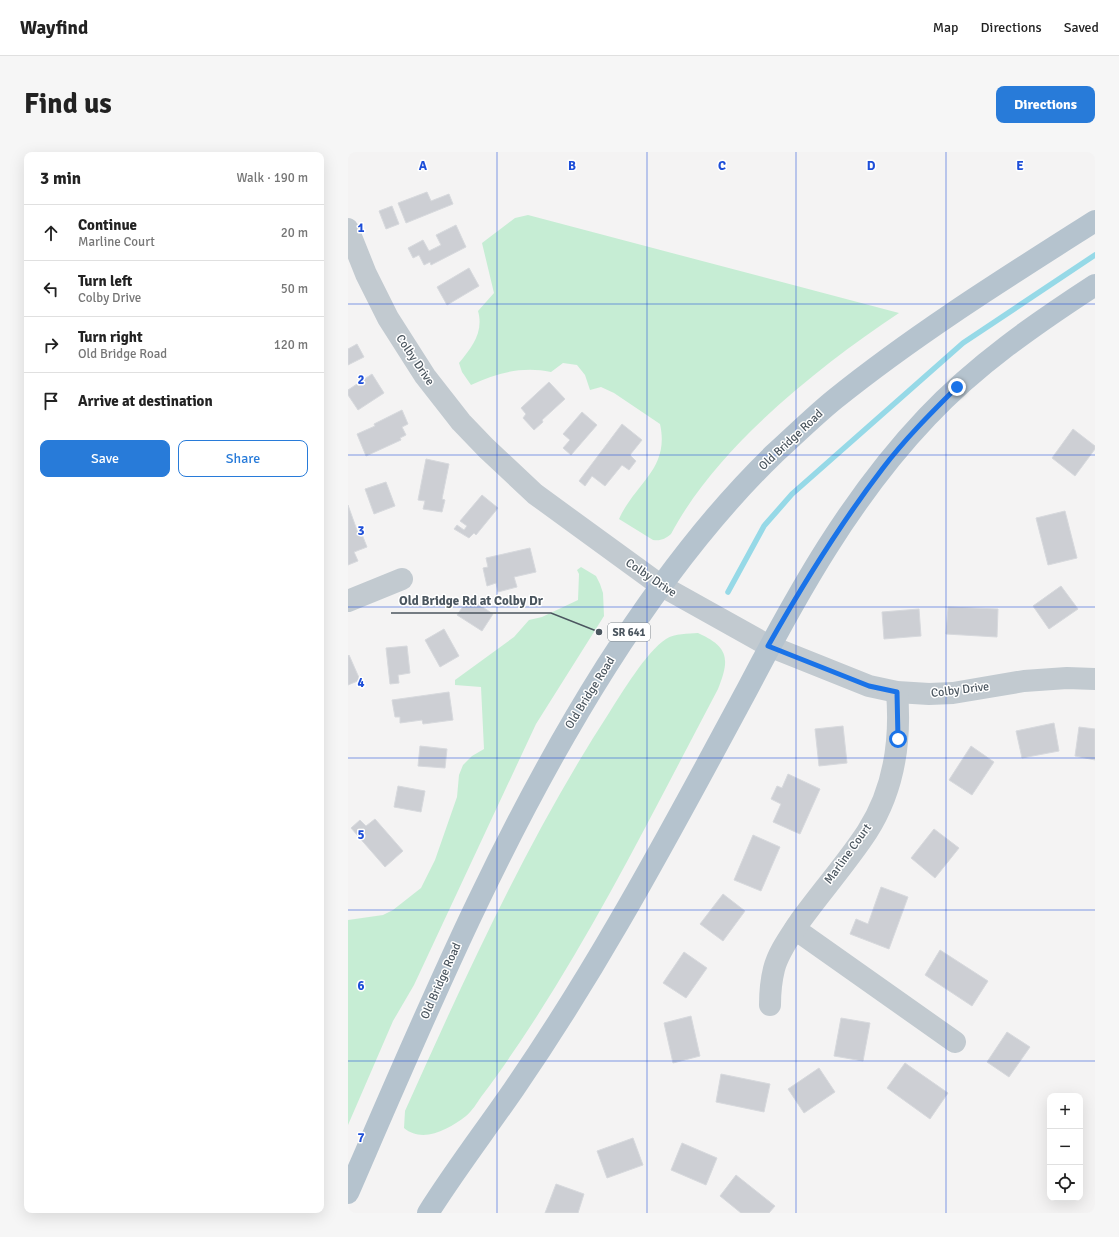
<!DOCTYPE html>
<meta charset="utf-8">
<style>
:root{--surface:#fff;--page:#f6f6f6;--text:#222;--muted:#767676;--line:#e0e0e0;--accent:#287bd9}
body{margin:0;font-family:Signika,sans-serif;background:var(--page);color:var(--text)}
.controls{position:absolute;right:12px;bottom:12px;display:grid;overflow:hidden;border-radius:8px;box-shadow:0 4px 16px #0002}
.controls button{width:36px;height:36px;display:grid;place-items:center;padding:0;border:0;border-bottom:1px solid var(--line);background:var(--surface);color:var(--text);font:20px sans-serif}
.stop{position:absolute;width:12px;height:12px;margin:-9px;border:3px solid #1a73e8;border-radius:50%;background:#fff}
.stop.end{background:#1a73e8;border-color:#fff;box-shadow:0 1px 4px #0008}
.list{margin:0;padding:0;list-style:none}
h2{display:flex;justify-content:space-between;align-items:center;height:52px;margin:0;padding:0 16px;font-size:17px}
h2 small{font-size:13px;font-weight:400;color:var(--muted)}
.list li{display:grid;grid-template-columns:26px 1fr auto;gap:12px;align-items:center;box-sizing:border-box;height:56px;padding:0 16px;border-top:1px solid var(--line)}
.list b{display:block;font-size:15px;white-space:nowrap}
.list p{margin:0;font-size:13px;white-space:nowrap;color:var(--muted)}
.list em{font-size:13px;font-style:normal;color:var(--muted)}
.actions{display:flex;gap:8px;padding:12px 16px}
.actions a{flex:1;padding:9px 0;border:1px solid var(--accent);border-radius:8px;text-align:center;font-size:14px;color:var(--accent)}
.actions .main{background:var(--accent);color:#fff}
.icon{flex:none;width:22px;height:22px;fill:none;stroke:currentColor;stroke-width:2;stroke-linecap:round;stroke-linejoin:round}
.map{position:relative;flex:none;width:747px;height:1061px;overflow:hidden;border-radius:8px}
header{display:flex;align-items:center;gap:24px;box-sizing:border-box;height:56px;padding:0 20px;background:var(--surface);border-bottom:1px solid var(--line)}
header strong{font-size:19px}
nav{display:flex;gap:22px;margin-inline-start:auto;font-size:14px}
.intro{display:flex;align-items:center;justify-content:space-between;box-sizing:border-box;height:96px;padding:0 24px}
h1{margin:0;font-size:28px}
.button{padding:10px 18px;border-radius:8px;background:var(--accent);color:#fff;font-size:14px;font-weight:700}
main{display:flex;gap:24px;padding:0 24px}
aside{flex:1;background:var(--surface);border-radius:8px;box-shadow:0 4px 16px #0002}
.map>svg:first-child{display:block}
</style>
<header>
<strong>Wayfind</strong>
<nav><a>Map</a><a>Directions</a><a>Saved</a></nav>
</header>
<div class="intro"><h1>Find us</h1><a class="button">Directions</a></div>
<main>
<aside>
<h2>3 min<small>Walk · 190 m</small></h2>
<ul class="list">
<li><svg class="icon" aria-label="ahead" viewBox="0 0 24 24"><path d="M12 20V5M6 11l6-6 6 6"/></svg><div><b>Continue</b><p>Marline Court</p></div><em>20 m</em></li>
<li><svg class="icon" aria-label="left" viewBox="0 0 24 24"><path d="M17 20v-9H6M10 6l-5 5 5 5"/></svg><div><b>Turn left</b><p>Colby Drive</p></div><em>50 m</em></li>
<li><svg class="icon" aria-label="right" viewBox="0 0 24 24"><path d="M7 20v-9h11M14 6l5 5-5 5"/></svg><div><b>Turn right</b><p>Old Bridge Road</p></div><em>120 m</em></li>
<li><svg class="icon" aria-label="arrive" viewBox="0 0 24 24"><path d="M6 21V4h12l-3 4 3 4H6"/></svg><div><b>Arrive at destination</b></div></li>
</ul>
<div class="actions"><a class="main">Save</a><a>Share</a></div>
</aside>
<div class="map">
<svg width="747" height="1061" viewBox="0 0 747 1061">
<rect width="100%" height="100%" fill="#f4f3f3"/>
<g fill="#c6edd4">
<path d="M180,63L551,161C470,215 369,295 323,382C317,387 313,389 305,388L271,367C287,331 322,317 312,272L266,241L253,235L242,238L237,223L229,213L215,211L203,220C174,214 149,221 123,233L114,220L111,211C124,195 136,180 130,159L146,141L134,91L167,66Z"/>
<path d="M233,415L248,424L252,432L255,441L256,464L188,572L66,833L45,869L0,973V768L35,763L45,758L73,736L87,708L109,645L111,623L115,613L124,604L136,597L133,535L107,533V528L166,485L181,468L194,465L230,448L231,422L229,418Z"/>
<path d="M350,481C381,495 382,507 370,537C307,656 247,778 172,890C159,909 147,927 133,945C129,951 124,959 118,964C101,977 75,992 56,976L57,959C118,823 180,686 261,561C274,541 298,500 318,487C327,481 340,482 350,481Z"/>
</g>
<g fill="none" stroke-linecap="round" stroke-linejoin="round">
<path stroke="#96d9e7" stroke-width="5.5" d="M380,440L416,374L444,342L615,191L747,103"/>
</g>
<g fill="#cdcfd4" stroke="#d7d9dd">
<path d="M79,40L83,49L101,42L105,52L58,71L50,51Z"/>
<path d="M44,54L51,72L38,77L31,59Z"/>
<path d="M108,73L118,95L83,113L82,110L76,113L71,103L65,106L60,96L75,88L81,99L93,93L88,83Z"/>
<path d="M121,116L131,134L99,153L89,135Z"/>
<path d="M9,192L16,205L0,213V197Z"/>
<path d="M24,222L36,241L10,258L0,243V238Z"/>
<path d="M201,230L217,247L194,268L195,270L186,278L175,266L178,262L173,256Z"/>
<path d="M54,258L60,272L54,275L58,283L52,286L53,288L18,304L9,282L27,274L26,272Z"/>
<path d="M234,260L249,273L223,303L215,296L222,288L215,282Z"/>
<path d="M274,272L294,288L282,303L288,309L281,318L274,313L257,334L244,324L237,334L231,329Z"/>
<path d="M725,277L747,294V297L727,324L704,306Z"/>
<path d="M78,307L101,312L94,347L97,348L94,360L75,357L77,349L70,348Z"/>
<path d="M38,330L47,354L26,362L17,337Z"/>
<path d="M134,343L150,356L128,383L126,381L121,386L106,377L109,373L116,378L119,374L112,369Z"/>
<path d="M0,353L10,381L13,380L19,395L6,400L10,409L0,413Z"/>
<path d="M717,359L729,406L700,413L688,366Z"/>
<path d="M182,396L188,420L166,425L169,435L150,440L148,431L139,434L135,416L140,415L138,406Z"/>
<path d="M713,434L730,457L701,477L685,454Z"/>
<path d="M121,446L145,462L134,479L109,463Z"/>
<path d="M600,455L650,457L649,485L598,482Z"/>
<path d="M571,457L573,484L536,487L534,460Z"/>
<path d="M96,477L111,504L92,515L77,488Z"/>
<path d="M59,494L62,521L50,523L51,531L42,532L38,496Z"/>
<path d="M1,503L12,528L0,533V504Z"/>
<path d="M101,540L105,568L75,572L74,568L52,571V565H47L44,548Z"/>
<path d="M706,571L711,599L674,606L668,579Z"/>
<path d="M495,574L499,611L471,614L467,577Z"/>
<path d="M731,575L747,577V608L727,604Z"/>
<path d="M72,594L99,597L97,616L70,614Z"/>
<path d="M623,594L646,610L624,643L601,628Z"/>
<path d="M440,622L472,637L452,682L425,670L433,652L423,647L429,634L434,636Z"/>
<path d="M50,634L77,639L73,660L46,655Z"/>
<path d="M27,667L55,699L37,715L3,676L12,668L18,674Z"/>
<path d="M586,677L611,696L587,726L563,706Z"/>
<path d="M405,683L432,695L413,739L386,728Z"/>
<path d="M533,735L560,745L541,797L502,782L508,767L520,772Z"/>
<path d="M375,742L397,759L375,789L352,772Z"/>
<path d="M592,798L640,829L624,854L577,823Z"/>
<path d="M336,800L359,816L338,846L315,831Z"/>
<path d="M343,864L352,904L325,911L316,871Z"/>
<path d="M493,866L522,871L515,909L486,904Z"/>
<path d="M659,880L682,895L661,925L639,910Z"/>
<path d="M557,911L600,941L582,967L539,936Z"/>
<path d="M471,916L487,940L456,961L440,937Z"/>
<path d="M373,922L422,932L416,960L368,950Z"/>
<path d="M285,986L295,1013L259,1026L249,999Z"/>
<path d="M334,991L369,1006L358,1033L323,1018Z"/>
<path d="M388,1023L427,1054L421,1061H393L372,1044Z"/>
<path d="M208,1032L236,1042L230,1061H197Z"/>
</g>
<g fill="none" stroke-linecap="round" stroke-linejoin="round">
<g stroke="#c2cad0" stroke-width="22">
<path d="M0,77L18,122L40,166L77,224L113,270L138,296L187,342L312,433L421,494L521,534L549,540L581,542L605,541L676,529L719,526L747,527"/>
<path d="M0,449L54,427"/>
<path d="M447,777L607,890"/>
<path d="M422,853C422,841 423,829 426,817C430,801 441,786 450,772C472,741 498,712 519,680C546,638 553,588 549,540"/>
</g>
<g stroke="#b5c3ce" stroke-width="22">
<path d="M0,1041C78,861 153,681 258,515C307,438 361,365 426,302C446,284 466,264 487,247C569,181 659,125 747,69"/>
<path d="M80,1061C107,1018 137,979 166,937C203,883 238,827 271,770C316,693 358,614 400,536C450,440 503,345 579,265C628,213 687,172 747,133"/>
</g>
</g>
<g fill="none" stroke-linecap="round" stroke-linejoin="round">
<path stroke="#1a73e8" stroke-width="5" d="M550,587L549,540L521,534L420,494C455,432 492,372 535,316C557,287 583,261 609,235"/>
</g>
<path fill="none" stroke="#1d4ed8" stroke-width="1" stroke-opacity="0.55" d="M149,0V1061M299,0V1061M448,0V1061M598,0V1061M0,152H747M0,303H747M0,455H747M0,606H747M0,758H747M0,909H747"/>
<g text-anchor="middle" dominant-baseline="central" stroke-width="3" stroke-linejoin="round" paint-order="stroke">
<rect fill="#fff" stroke="#81898f" stroke-width="1" x="260" y="471" width="42" height="18" rx="3"/>
<g font-size="11" font-weight="bold" fill="#4b565f">
<text x="281" y="480">SR 641</text>
</g>
<g font-size="12" fill="#4b565f" stroke="#fff">
<text transform="translate(67 208) rotate(56)">Colby Drive</text>
<text transform="translate(443 288) rotate(-43)">Old Bridge Road</text>
<text transform="translate(303 426) rotate(34)">Colby Drive</text>
<text transform="translate(612 538) rotate(-7)">Colby Drive</text>
<text transform="translate(242 541) rotate(-58)">Old Bridge Road</text>
<text transform="translate(500 702) rotate(-54)">Marline Court</text>
<text transform="translate(93 829) rotate(-66)">Old Bridge Road</text>
</g>
</g>
<g font-size="13" text-anchor="middle" font-weight="bold" fill="#1d4ed8" stroke="#fff" stroke-width="3" stroke-linejoin="round" paint-order="stroke">
<text x="75" y="18">A</text>
<text x="224" y="18">B</text>
<text x="374" y="18">C</text>
<text x="523" y="18">D</text>
<text x="672" y="18">E</text>
<text x="13" y="80">1</text>
<text x="13" y="232">2</text>
<text x="13" y="383">3</text>
<text x="13" y="535">4</text>
<text x="13" y="687">5</text>
<text x="13" y="838">6</text>
<text x="13" y="990">7</text>
</g>
<path fill="none" stroke="#4b565f" stroke-width="1.5" d="M251 480L203 461H43"/>
<circle fill="#4b565f" stroke="#fff" stroke-width="1.5" cx="251" cy="480" r="4"/>
<g font-size="13" text-anchor="middle" font-weight="bold" fill="#4b565f" stroke="#fff" stroke-width="3" stroke-linejoin="round" paint-order="stroke">
<text x="123" y="453">Old Bridge Rd at Colby Dr</text>
</g>
</svg>
<div class="controls">
<button>+</button>
<button>−</button>
<button><svg class="icon" aria-label="locate" viewBox="0 0 24 24"><circle cx="12" cy="12" r="6"/><path d="M12 2v4M12 18v4M2 12h4M18 12h4"/></svg></button>
</div>
<div class="stop" style="left:550px;top:587px"></div>
<div class="stop end" style="left:609px;top:235px"></div>
</div>
</main>
